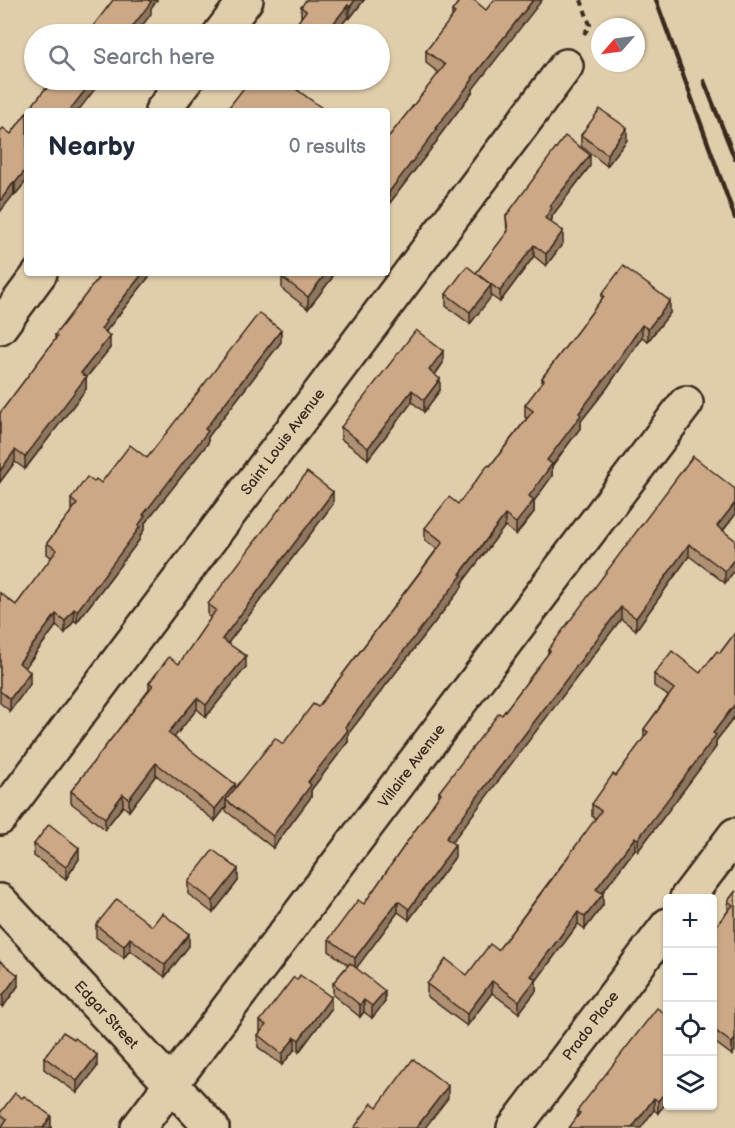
<!DOCTYPE html>
<meta charset="utf-8">
<style>
:root{--surface:#fff;--page:#f2f2f3;--text:#1f2937;--muted:#747a83;--line:#e0e1e3}
body{margin:0;font-family:"Balsamiq Sans",sans-serif;background:var(--page);color:var(--text)}
.controls{position:absolute;right:18px;bottom:18px;display:grid;overflow:hidden;border-radius:6px;box-shadow:0 2px 4px #0004}
.controls button{width:54px;height:54px;display:grid;place-items:center;padding:0;border:0;border-bottom:2px solid var(--line);background:var(--surface);color:var(--text);font:30px sans-serif}
.compass{position:absolute;left:591px;top:18px;width:54px;height:54px;border-radius:50%;background:var(--surface);box-shadow:0 2px 4px #0004;rotate:242deg}
.list{margin:0;padding:0;list-style:none}
h2{display:flex;justify-content:space-between;align-items:center;height:78px;margin:0;padding:0 24px;font-size:26px}
h2 small{font-size:20px;font-weight:400;color:var(--muted)}
.icon{flex:none;width:33px;height:33px;fill:none;stroke:currentColor;stroke-width:2;stroke-linecap:round;stroke-linejoin:round}
.map{position:relative;flex:none;width:735px;height:1128px;overflow:hidden}
.search{position:absolute;background:var(--surface);box-shadow:0 2px 4px #0004;left:24px;top:24px;width:366px;height:66px;display:flex;align-items:center;gap:15px;box-sizing:border-box;padding:0 21px;border-radius:33px;color:var(--muted);font-size:22px}
.panel{position:absolute;background:var(--surface);box-shadow:0 2px 4px #0004;left:24px;top:108px;width:366px;height:168px;border-radius:6px}
.map>svg:first-child{display:block}
</style>
<div class="map">
<svg width="735" height="1128" viewBox="0 0 735 1128">
<rect width="100%" height="100%" fill="#e0cdab"/>
<filter id="ink" filterUnits="userSpaceOnUse"><feTurbulence type="fractalNoise" baseFrequency=".0167" numOctaves="2"/><feDisplacementMap in="SourceGraphic" scale="12" xChannelSelector="R" yChannelSelector="G"/><feConvolveMatrix kernelMatrix="1 2 1 2 8 2 1 2 1" color-interpolation-filters="sRGB"/></filter>
<g filter="url(#ink)">
<g fill="none" stroke-linecap="round" stroke-linejoin="round">
<defs>
<g id="minor">
<path d="M220,34L246,0"/>
<path d="M162,111L186,80"/>
<path d="M0,327L40,273"/>
<path d="M0,818L566,66"/>
<path d="M687,898L735,835"/>
<path d="M0,901L212,1128"/>
<path d="M138,1128L686,403"/>
<path d="M514,1128L668,925"/>
</g>
</defs>
<use href="#minor" stroke="#3b2a1e" stroke-width="38"/>
<path stroke="#3b2a1e" stroke-width="4" stroke-dasharray="6 4.5" stroke-linecap="butt" d="M581,0L590,25L584,34"/>
<use href="#minor" stroke="#e0cdab" stroke-width="33"/>
<g stroke="#3b2a1e" stroke-width="4.5">
<path d="M656,0L735,218"/>
<path d="M704,81L735,159"/>
</g>
</g>
<g fill="#af9073" stroke="#3b2a1e" stroke-width="1.5">
<path d="M364,0L350,18L348,17L334,34H289L301,19V7Z"/>
<path d="M460,0L473,91L437,139V141L389,204L387,203V139L439,73L426,63V51L452,18V11Z"/>
<path d="M27,112V180L15,195L14,194L11,134Z"/>
<path d="M581,135L627,140L607,166L581,146Z"/>
<path d="M590,166L552,216V219L551,222L563,243L546,266L534,256L500,302L491,296L470,324L446,306V294L476,273L507,233L506,216Z"/>
<path d="M99,273H152L106,331L110,348L86,378V389L25,469L15,462L0,482V413L55,340V335L97,280V276Z"/>
<path d="M285,273H333L332,275V278L308,309L282,289V277Z"/>
<path d="M602,294L670,313L648,341L642,337L607,388L581,421V427L552,466V476L534,501V512L516,535L505,526L462,583V587L348,734V742L311,790V797L273,848L226,811V807L215,821L156,775L129,811L123,806L105,829L71,803V791L149,690V683L179,664L211,618L208,616V604L333,504L228,643L246,667L206,717L197,709L174,737L235,788L283,744L318,707L437,549L425,540V528L458,504L490,466L527,418L525,417V405L542,383V378L602,299Z"/>
<path d="M281,342L208,437V443L145,523V528L140,536V539L77,622L74,621L65,633L56,626L25,668L30,684L10,711L0,703V593L16,605L52,558L47,554V543L72,511H71V499L94,482L101,483L147,458Z"/>
<path d="M443,363L435,375L440,390L424,412L412,402L368,459L341,439V427Z"/>
<path d="M735,489V515L723,531L735,540V570L725,583L689,556L636,630L621,619L451,842L455,857L409,920L398,912L356,968L385,1002L372,1018L364,1012L360,1017L333,995V983L348,965L329,951V939L364,904L439,796V792L502,715L548,654V650Z"/>
<path d="M735,633V716L716,741V747L638,851L635,849L602,893L603,905L585,929L578,924L536,981V991L519,1013L492,993L467,1026L427,996V984L467,975L498,950L596,819L592,816V804L616,776L644,738V729L668,696L654,686V674L700,673L720,653Z"/>
<path d="M34,844L79,859L66,879L34,856Z"/>
<path d="M238,881L213,913L188,894V882Z"/>
<path d="M735,892L732,1055L713,1041L712,1042V931L728,911V901Z"/>
<path d="M96,925L152,926L189,946L165,977L130,950L124,958L96,937Z"/>
<path d="M0,961L18,986L3,1007L0,1005Z"/>
<path d="M331,1009L299,1052L295,1049L282,1065L258,1047V1035L260,1033V1021Z"/>
<path d="M668,1016L658,1113L654,1110L577,1117V1111Z"/>
<path d="M44,1057L97,1067L77,1093L44,1069Z"/>
<path d="M0,1113L51,1128L1,1127L0,1126Z"/>
</g>
<g fill="#8f765e" stroke="#3b2a1e" stroke-width="1.5">
<path d="M148,0H157L151,8V14L136,34H127Z"/>
<path d="M355,0H364L350,18V7Z"/>
<path d="M533,0H542L473,89V91L437,139V141L389,204V192L472,78Z"/>
<path d="M348,5V17L334,34H325Z"/>
<path d="M93,80H102L78,111H69Z"/>
<path d="M297,80H306L292,98V86Z"/>
<path d="M627,128V140L607,166V154Z"/>
<path d="M590,155V166L552,216V219L545,229V218L550,206Z"/>
<path d="M27,168V180L15,195V183Z"/>
<path d="M14,182V194L0,212V201Z"/>
<path d="M563,231V243L546,266V254Z"/>
<path d="M534,245V256L500,302V291Z"/>
<path d="M143,273H152L106,331V334L101,329L105,321Z"/>
<path d="M326,273H333L332,275V278L308,309V297Z"/>
<path d="M491,285V297L470,324V312Z"/>
<path d="M670,301V313L648,341V329Z"/>
<path d="M642,325V337L607,388L581,421V427L552,466V476L534,501V512L516,535V523L529,496L547,460L579,413Z"/>
<path d="M281,330V342L208,437V443L145,523V528L140,536V539L77,622V611L138,526L143,515L205,429Z"/>
<path d="M110,336V348L86,378V389L25,469V457L81,373Z"/>
<path d="M443,351V363L429,382V370Z"/>
<path d="M440,379V390L424,412V400Z"/>
<path d="M412,390V402L368,459V448Z"/>
<path d="M15,450V462L0,482V471Z"/>
<path d="M333,492V504L222,651V639Z"/>
<path d="M735,503V515L717,538V526Z"/>
<path d="M505,515V526L462,583V587L348,734V742L311,790V797L273,848V836L345,727Z"/>
<path d="M689,544V556L636,630V618Z"/>
<path d="M735,558V570L725,583V571Z"/>
<path d="M621,607V619L446,850V838Z"/>
<path d="M74,609V621L65,633V621Z"/>
<path d="M56,614V626L19,675V663Z"/>
<path d="M246,656V667L206,717V705Z"/>
<path d="M30,672V684L10,711V699Z"/>
<path d="M197,698V709L168,745V733Z"/>
<path d="M735,704V716L716,741V747L638,851V839L713,733Z"/>
<path d="M156,763V775L129,811V799Z"/>
<path d="M235,784V796L226,800V807L215,821V809Z"/>
<path d="M123,794V806L105,829V818Z"/>
<path d="M635,837V849L596,901V889Z"/>
<path d="M455,845V857L409,920V909Z"/>
<path d="M79,848V859L66,879V867Z"/>
<path d="M238,869V881L213,913V901Z"/>
<path d="M603,894V905L585,929V917Z"/>
<path d="M398,901V912L355,970V958Z"/>
<path d="M578,912V924L536,981V991L519,1013V1001L531,976Z"/>
<path d="M189,934V946L165,977V965Z"/>
<path d="M130,938V950L124,958V946Z"/>
<path d="M18,975V986L3,1007V995Z"/>
<path d="M492,981V993L467,1026V1014Z"/>
<path d="M385,991V1002L372,1018V1006Z"/>
<path d="M331,997V1009L299,1052V1040Z"/>
<path d="M364,1000V1012L360,1017V1005Z"/>
<path d="M295,1037V1049L282,1065V1054Z"/>
<path d="M735,1039V1051L732,1055V1043Z"/>
<path d="M97,1055V1067L77,1093V1081Z"/>
<path d="M448,1086V1098L425,1128H416Z"/>
<path d="M668,1089V1101L658,1113V1101Z"/>
<path d="M654,1098V1110L641,1128H632Z"/>
<path d="M51,1116V1128H43Z"/>
</g>
<g fill="#cca886" stroke="#3b2a1e" stroke-width="1.5">
<path d="M113,0H148L151,2L127,34H87Z"/>
<path d="M306,0H355L350,7L348,5L325,34H289L306,11L301,7Z"/>
<path d="M460,0H474L486,10L494,0H533L472,78L473,79L436,128L437,129L389,192L387,191V139L445,65L426,51L455,13L452,11Z"/>
<path d="M54,80H93L69,111H28L45,89L46,90Z"/>
<path d="M250,80H297L292,86L326,111H226Z"/>
<path d="M600,109L627,128L607,154L581,135Z"/>
<path d="M27,112V168L15,183L14,182L0,201V132L3,128L11,134Z"/>
<path d="M565,136L590,155L550,206L552,208L545,218L563,231L546,254L534,245L500,291L476,273L508,231L506,216Z"/>
<path d="M467,266L491,285L470,312L446,294Z"/>
<path d="M623,266L670,301L648,329L642,325L607,376L579,413L581,415L547,460L552,464L529,496L534,500L516,523L505,515L460,574L462,575L345,727L348,730L308,782L311,785L273,836L226,800L275,738L283,744L313,704L318,707L443,542L425,528L449,497L458,504L488,465L490,466L533,411L525,405L544,380L542,378L604,296L602,294Z"/>
<path d="M99,273H143L105,321L106,322L101,329L110,336L81,373L86,377L25,457L15,450L0,471V413L57,337L55,335L99,277L97,276Z"/>
<path d="M285,273H326L308,297L282,277Z"/>
<path d="M259,313L281,330L205,429L208,431L143,515L145,516L138,526L140,527L77,611L74,609L65,621L56,614L19,663L30,672L10,699L0,691V593L16,605L57,550L47,543L77,504L71,499L87,477L94,482L96,479L101,483L130,445L147,458Z"/>
<path d="M416,330L443,351L429,370L440,379L424,400L412,390L368,448L341,427Z"/>
<path d="M693,456L735,489V503L717,526L735,540V558L725,571L689,544L636,618L621,607L446,838L455,845L409,909L398,901L355,958L329,939L358,900L364,904L441,793L439,792L499,713L502,715L550,651L548,650Z"/>
<path d="M307,472L333,492L222,639L246,656L206,705L197,698L168,733L235,784L215,809L156,763L129,799L123,794L105,818L71,791L153,685L149,683L169,657L179,664L216,610L208,604Z"/>
<path d="M735,633V704L713,733L716,735L638,839L635,837L596,889L603,894L585,917L578,912L531,976L536,979L519,1001L492,981L467,1014L427,984L446,959L467,975L490,944L498,950L552,879L601,811L592,804L613,774L616,776L648,732L644,729L674,689L654,674L672,651L700,673L717,651L720,653Z"/>
<path d="M49,824L79,848L66,867L34,844Z"/>
<path d="M213,850L238,869L213,901L188,882Z"/>
<path d="M735,892V1039L732,1043L713,1029L712,1030V931L733,905L728,901Z"/>
<path d="M117,899L152,926L162,913L189,934L165,965L130,938L124,946L96,925Z"/>
<path d="M0,961L18,975L3,995L0,993Z"/>
<path d="M350,963L385,991L372,1006L364,1000L360,1005L333,983Z"/>
<path d="M300,975L331,997L299,1040L295,1037L282,1054L258,1035L266,1025L260,1021L294,977L297,980Z"/>
<path d="M657,1008L668,1016V1089L658,1101L654,1098L632,1128H569L580,1113L577,1111Z"/>
<path d="M63,1032L74,1039L75,1038L97,1055L77,1081L44,1057Z"/>
<path d="M413,1059L448,1086L416,1128H354L372,1103L377,1107Z"/>
<path d="M15,1093L22,1098L24,1096L51,1116L43,1128H1L7,1119L0,1114V1113Z"/>
</g>
</g>
<g text-anchor="middle" dominant-baseline="central" stroke-width="5" stroke-linejoin="round" paint-order="stroke">
<g font-size="15" fill="#3b2a1e" stroke="#e0cdab">
<text transform="translate(283 442) rotate(-53)">Saint Louis Avenue</text>
<text transform="translate(412 766) rotate(-53)">Villaire Avenue</text>
<text transform="translate(106 1015) rotate(47)">Edgar Street</text>
<text transform="translate(591 1026) rotate(-53)">Prado Place</text>
</g>
</g>
</svg>
<div class="controls">
<button>+</button>
<button>−</button>
<button><svg class="icon" aria-label="locate" viewBox="0 0 24 24"><circle cx="12" cy="12" r="6"/><path d="M12 2v4M12 18v4M2 12h4M18 12h4"/></svg></button>
<button><svg class="icon" aria-label="layers" viewBox="0 0 24 24"><path d="M12 4l9 5-9 5-9-5zM3 14l9 5 9-5"/></svg></button>
</div>
<svg class="compass" viewBox="-18 -18 36 36"><path d="M0-13l5 13h-10z" fill="#e53935"/><path d="M0 13l5-13h-10z" fill="#747a83"/></svg>
<div class="search"><svg class="icon" aria-label="search" viewBox="0 0 24 24"><circle cx="10" cy="10" r="6"/><path d="M15 15l6 6"/></svg>Search here</div>
<section class="panel">
<h2>Nearby<small>0 results</small></h2>
<ul class="list">
</ul>
</section>
</div>
